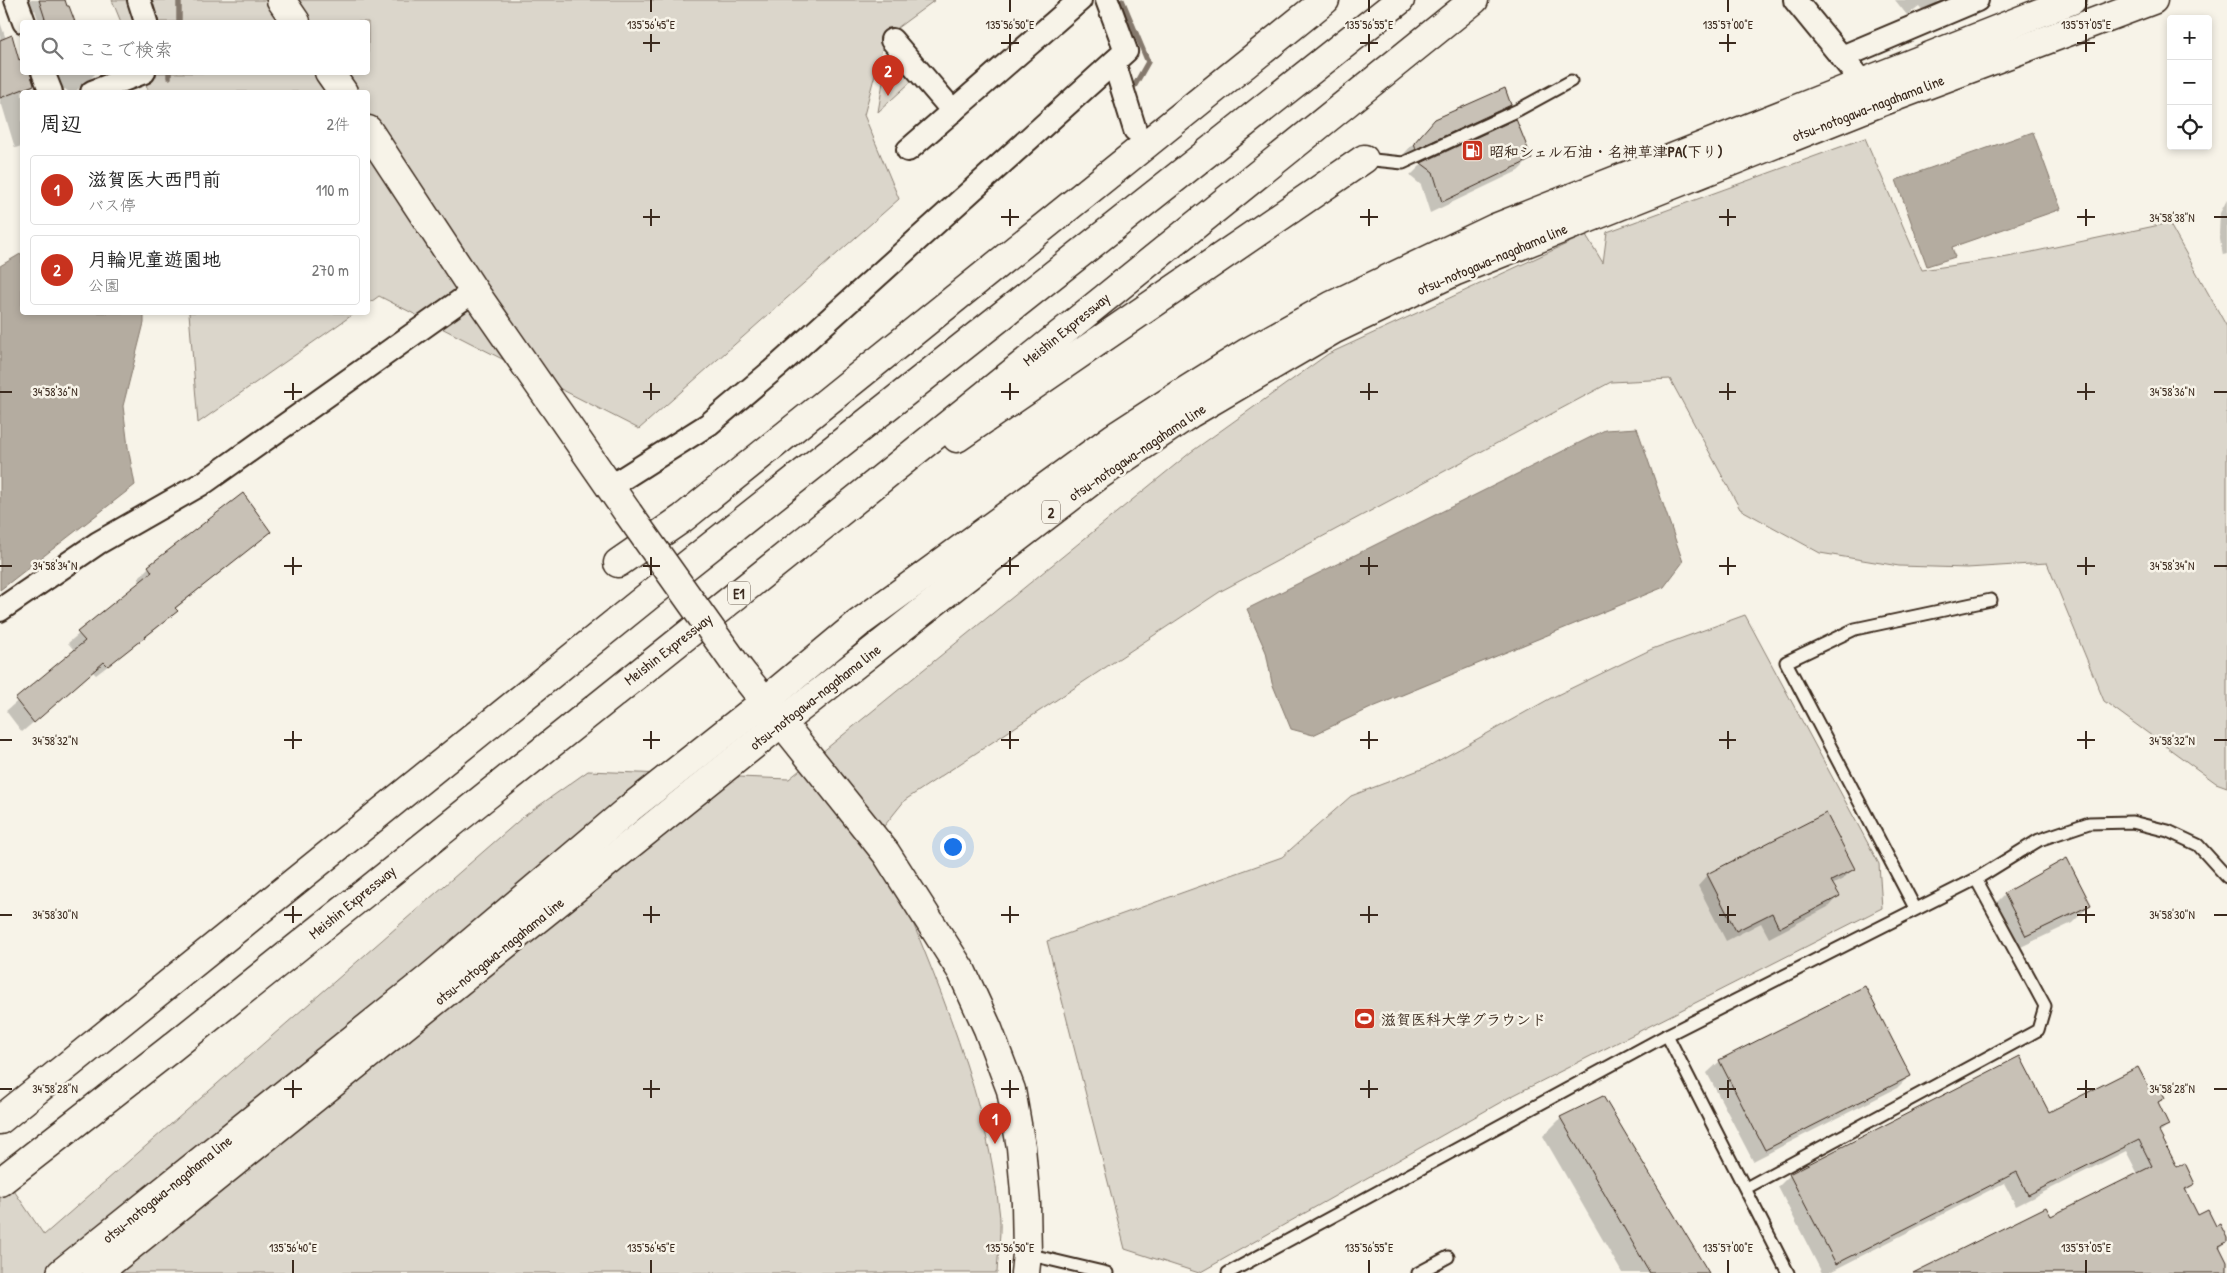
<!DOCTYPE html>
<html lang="ja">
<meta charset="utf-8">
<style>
:root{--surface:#fff;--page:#f2f2f2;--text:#222;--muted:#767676;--line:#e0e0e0;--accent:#c8321e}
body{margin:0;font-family:"Patrick Hand","Klee One",sans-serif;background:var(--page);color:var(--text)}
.controls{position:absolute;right:15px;top:15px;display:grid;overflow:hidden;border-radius:5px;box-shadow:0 2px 8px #0003}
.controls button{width:45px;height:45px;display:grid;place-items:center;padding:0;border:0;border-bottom:1px solid var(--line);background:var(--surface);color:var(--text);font:25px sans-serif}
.you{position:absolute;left:952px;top:846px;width:18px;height:18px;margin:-12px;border:4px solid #fff;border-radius:50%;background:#1a73e8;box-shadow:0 0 0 8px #1a73e833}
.badge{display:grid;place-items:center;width:32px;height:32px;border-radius:50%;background:var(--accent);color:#fff;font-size:16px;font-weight:700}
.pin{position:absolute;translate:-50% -41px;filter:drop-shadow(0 1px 2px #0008)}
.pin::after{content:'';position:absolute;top:26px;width:18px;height:15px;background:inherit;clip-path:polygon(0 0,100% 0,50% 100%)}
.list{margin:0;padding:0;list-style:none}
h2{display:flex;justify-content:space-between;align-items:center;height:65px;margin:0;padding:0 20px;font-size:21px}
h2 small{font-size:16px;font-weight:400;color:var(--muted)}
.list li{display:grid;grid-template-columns:32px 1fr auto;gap:15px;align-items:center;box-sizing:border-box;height:70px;margin:0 10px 10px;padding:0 10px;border:1px solid var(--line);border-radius:5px}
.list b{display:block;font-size:19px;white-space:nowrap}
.list p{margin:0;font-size:16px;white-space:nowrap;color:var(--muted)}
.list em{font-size:16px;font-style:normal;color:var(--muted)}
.icon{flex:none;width:28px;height:28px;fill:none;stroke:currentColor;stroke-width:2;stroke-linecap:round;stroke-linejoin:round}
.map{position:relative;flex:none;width:2227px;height:1273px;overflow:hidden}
.search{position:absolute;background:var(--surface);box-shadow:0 2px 8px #0003;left:20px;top:20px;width:350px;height:55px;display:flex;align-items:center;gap:12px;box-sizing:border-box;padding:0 18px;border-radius:5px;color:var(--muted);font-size:19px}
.panel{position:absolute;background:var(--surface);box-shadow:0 2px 8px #0003;left:20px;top:90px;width:350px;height:225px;border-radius:5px}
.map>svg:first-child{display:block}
</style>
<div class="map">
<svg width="2227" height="1273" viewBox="0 0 2227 1273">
<rect width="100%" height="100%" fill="#f7f3e8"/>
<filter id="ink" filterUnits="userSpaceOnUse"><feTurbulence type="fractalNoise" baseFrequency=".02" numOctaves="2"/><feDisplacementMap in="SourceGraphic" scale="10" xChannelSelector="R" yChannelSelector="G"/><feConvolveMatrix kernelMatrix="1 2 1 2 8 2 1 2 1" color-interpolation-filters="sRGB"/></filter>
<g filter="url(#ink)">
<g fill="#dbd6cb" stroke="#8b8074">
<path d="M112,0H935L885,37L864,115L899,199L639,429L379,296L368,304V92H149L141,73L368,72V22H121Z"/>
<path d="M888,52L913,80L878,112Z"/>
<path d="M1865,138L1922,270L2008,257L2169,223L2227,327V787L2216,783L2104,701L2047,563L1967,568L1899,566L1820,553L1740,509L1670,379L1611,382L1221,591L905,800L877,835C925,956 984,1078 999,1209C1002,1229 998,1252 997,1273H0V1170L44,1235L523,817L588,771L789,779L1191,452L1328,354L1586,235L1603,263L1607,232Z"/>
<path d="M189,313V312L355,313L198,423Z"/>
<path d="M1745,615L1879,864L1882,908L1508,1098L1199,1273L1125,1249L1047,941L1282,857L1351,796L1427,767L1551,698L1652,649Z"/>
</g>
<g fill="#b4aca0" stroke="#84786c">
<path d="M2033,132L2061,209L1952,247L1955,257L1927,266L1896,180Z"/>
<path d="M22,253V312L144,313V323L123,406L128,447L135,485L0,590V266Z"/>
<path d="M1637,428L1683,562L1664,587L1373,707L1313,735L1291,729L1272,683L1266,652L1247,609L1605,430Z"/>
</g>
<g fill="#0003">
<path d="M20,0H64L73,22H39L35,10L27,13Z"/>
<path d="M1895,0H1940L1925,13L1919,6L1907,15Z"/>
<path d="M0,22L6,39L18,61L22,60V72H29L34,92H22V146L15,148L2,105H0Z"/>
<path d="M54,72H96V73L90,79L84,81L76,92H69L65,89L57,91Z"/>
<path d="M1510,105L1497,117L1404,160L1402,156L1423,133Z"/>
<path d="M1516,121L1530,159L1518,171L1430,213L1421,185L1410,176L1422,164Z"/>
<path d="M2227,200V254L2223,255L2219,234L2220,213Z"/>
<path d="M269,532L175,609L176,611L165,622L96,675L93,672L22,732L6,711L75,651L68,643L141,582L138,578L149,567Z"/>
<path d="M1854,868L1843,879L1832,885L1838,896L1828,907L1769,938L1761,923L1726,941L1698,886L1708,875Z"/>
<path d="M2005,894L2090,905L2072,923L2008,953L1987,912Z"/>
<path d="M1864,988L1909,1076L1897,1088L1753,1161L1707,1073L1720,1061Z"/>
<path d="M2148,1089L2164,1098L2157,1104L2168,1125L2159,1133L2176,1169L2194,1184L2185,1192L2197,1217L2215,1228L2227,1241L2219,1249L2227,1265V1273H1922L2050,1218L2138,1174L2126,1151L2016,1206L2004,1183L1828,1273H1822L1778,1187L1790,1175Z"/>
<path d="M1561,1118L1708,1273H1622L1543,1136Z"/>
</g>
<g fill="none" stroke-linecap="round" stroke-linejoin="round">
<g stroke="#84786c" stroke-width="5.5">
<path d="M179,0V22"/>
<path d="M1122,0L1148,62L1135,85"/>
<path d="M169,73V77"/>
</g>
</g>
<g fill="#c8c1b6" stroke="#3b2a1e">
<path d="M39,0H65L67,6H69L75,22H46Z"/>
<path d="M12,35L19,60L22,58V72H30L34,85L0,98V40Z"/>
<path d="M1505,88L1511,105L1416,149L1414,143L1435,119Z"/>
<path d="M1516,119L1532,159L1442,202L1433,172L1421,163Z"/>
<path d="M243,493L271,532L175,608L178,611L108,666L104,662L34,723L15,699L85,641L77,632L152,572L148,566Z"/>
<path d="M1826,813L1855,869L1831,881L1840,896L1779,928L1772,913L1736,931L1707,874Z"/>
<path d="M2067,858L2091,905L2026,936L2004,893Z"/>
<path d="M1865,986L1911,1076L1765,1150L1719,1060Z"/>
<path d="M2020,1056L2049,1112L2138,1067L2149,1088L2158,1083L2165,1098L2158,1102L2169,1125L2158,1130L2177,1167L2185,1163L2195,1184L2185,1189L2198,1215L2208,1210L2216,1226L2220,1224L2227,1238V1242L2219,1246L2227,1262V1273H1913L2046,1207L2051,1216L2152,1166L2139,1140L2028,1195L2017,1172L1836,1264L1789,1174Z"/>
<path d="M1603,1096L1709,1273H1650L1560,1117Z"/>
</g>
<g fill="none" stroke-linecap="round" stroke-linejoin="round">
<defs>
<g id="lane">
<path d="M1364,159L1403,163L1518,110L1571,81"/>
<path d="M1915,908L1786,662L1855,629L1991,600"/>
<path d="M1667,1035L1788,1273"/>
<path d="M1746,1188L2038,1030L2045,1006L1976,879"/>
<path d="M1027,1254L1107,1273"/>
<path d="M1228,1273L1667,1035L1976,879L2039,840L2089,823L2132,822L2168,831L2198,845L2227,877"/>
<path d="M1418,1273L1448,1257"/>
</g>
<g id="street">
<path d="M16,0L24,22"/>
<path d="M139,0L146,22"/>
<path d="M1795,0L1862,82L1869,98"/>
<path d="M892,40L953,111"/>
<path d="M1842,57L1977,0"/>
<path d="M1114,62L1135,130"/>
<path d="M43,72L51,92"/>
<path d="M92,92L144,72"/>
<path d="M908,150L1080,0"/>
<path d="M611,486L709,424L780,364L1126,51L1107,0"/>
<path d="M0,610L98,543L205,482L474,291"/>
</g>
<g id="secondary">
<path d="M281,0L296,22"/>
<path d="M329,72L343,92"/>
<path d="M368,130L474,291L628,513"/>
<path d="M739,669L886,853L962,972L988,1029L1011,1090L1021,1147L1026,1204L1027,1254L1025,1273"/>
</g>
<g id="primary">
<path d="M61,1273L428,979L630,808L764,702L859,623L1113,438L1187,390L1248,352L1331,306L1495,228L2072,0"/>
<path d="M97,1273L781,723L960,582L1098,476L1191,413L1333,330L1456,271L1873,105L2153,0"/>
</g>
<g id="highway">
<path d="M957,438L1364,159"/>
<path d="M618,563L683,518L1325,0"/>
<path d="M0,1120L647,597L1400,0"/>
<path d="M0,1182L169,1050L808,538L1474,0"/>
</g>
</defs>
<use href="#lane" stroke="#3b2a1e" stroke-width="15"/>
<use href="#street" stroke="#3b2a1e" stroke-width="26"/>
<use href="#secondary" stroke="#3b2a1e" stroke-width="31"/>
<use href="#primary" stroke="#3b2a1e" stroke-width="31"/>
<use href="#highway" stroke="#3b2a1e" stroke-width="31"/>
<use href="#lane" stroke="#f7f3e8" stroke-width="11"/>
<use href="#street" stroke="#f7f3e8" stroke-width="22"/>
<use href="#secondary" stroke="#f7f3e8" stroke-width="28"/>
<use href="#primary" stroke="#f7f3e8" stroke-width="28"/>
<use href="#highway" stroke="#f7f3e8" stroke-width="28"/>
<defs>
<path id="secondary-bridge" d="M628,513L739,669"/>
</defs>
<use href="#secondary-bridge" stroke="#3b2a1e" stroke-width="31" stroke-linecap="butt"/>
<use href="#secondary-bridge" stroke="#f7f3e8" stroke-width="28"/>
</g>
</g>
<path fill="none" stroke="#3b2a1e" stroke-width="2" d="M651,0V12M1010,0V12M1369,0V12M1728,0V12M2086,0V12M651,34V52M1010,34V52M1369,34V52M1728,34V52M2086,34V52M643,43H660M1001,43H1019M1360,43H1378M1719,43H1736M2077,43H2095M651,209V226M1010,209V226M1369,209V226M1728,209V226M2086,209V226M643,217H660M1001,217H1019M1360,217H1378M1719,217H1736M2077,217H2095M2214,217H2227M293,383V400M651,383V400M1010,383V400M1369,383V400M1728,383V400M2086,383V400M0,392H12M284,392H302M643,392H660M1001,392H1019M1360,392H1378M1719,392H1736M2077,392H2095M2214,392H2227M293,557V575M651,557V575M1010,557V575M1369,557V575M1728,557V575M2086,557V575M0,566H12M284,566H302M643,566H660M1001,566H1019M1360,566H1378M1719,566H1736M2077,566H2095M2214,566H2227M293,731V749M651,731V749M1010,731V749M1369,731V749M1728,731V749M2086,731V749M0,740H12M284,740H302M643,740H660M1001,740H1019M1360,740H1378M1719,740H1736M2077,740H2095M2214,740H2227M293,906V923M651,906V923M1010,906V923M1369,906V923M1728,906V923M2086,906V923M0,915H12M284,915H302M643,915H660M1001,915H1019M1360,915H1378M1719,915H1736M2077,915H2095M2214,915H2227M293,1080V1098M651,1080V1098M1010,1080V1098M1369,1080V1098M1728,1080V1098M2086,1080V1098M0,1089H12M284,1089H302M643,1089H660M1001,1089H1019M1360,1089H1378M1719,1089H1736M2077,1089H2095M2214,1089H2227M293,1260V1273M651,1260V1273M1010,1260V1273M1369,1260V1273M1728,1260V1273M2086,1260V1273"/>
<defs>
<symbol id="fuel-square" viewBox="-11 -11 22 22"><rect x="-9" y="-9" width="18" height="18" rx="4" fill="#c8321e" stroke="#f7f3e8"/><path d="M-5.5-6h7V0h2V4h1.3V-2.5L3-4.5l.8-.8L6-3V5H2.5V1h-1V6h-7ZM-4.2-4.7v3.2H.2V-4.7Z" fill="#fff"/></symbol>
<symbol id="stadium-square" viewBox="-11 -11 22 22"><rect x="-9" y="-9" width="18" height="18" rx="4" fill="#c8321e" stroke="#f7f3e8"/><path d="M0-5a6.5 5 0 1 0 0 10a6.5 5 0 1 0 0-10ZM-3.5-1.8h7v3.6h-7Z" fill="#fff"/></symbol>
</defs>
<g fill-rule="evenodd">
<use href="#fuel-square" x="1460" y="138" width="25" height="25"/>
<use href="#stadium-square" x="1352" y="1006" width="25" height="25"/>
</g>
<g text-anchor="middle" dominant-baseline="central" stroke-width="5" stroke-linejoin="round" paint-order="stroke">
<g fill="#f7f3e8" stroke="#73665b" stroke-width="1">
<rect x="1042" y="500.5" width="18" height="23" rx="4"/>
<rect x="728" y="581.5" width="22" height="23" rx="4"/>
</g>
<g font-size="14" font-weight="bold" fill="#3b2a1e">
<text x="1051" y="512">2</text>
<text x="739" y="593">E1</text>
</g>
<g font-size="15" fill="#3b2a1e" stroke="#f7f3e8">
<text transform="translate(1868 108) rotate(-21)">otsu-notogawa-nagahama line</text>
<text transform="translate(1492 259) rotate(-23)">otsu-notogawa-nagahama line</text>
<text transform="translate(1066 329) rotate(-39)">Meishin Expressway</text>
<text transform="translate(1137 452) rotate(-34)">otsu-notogawa-nagahama line</text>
<text transform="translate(668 649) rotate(-38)">Meishin Expressway</text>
<text transform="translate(815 697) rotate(-38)">otsu-notogawa-nagahama line</text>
<text transform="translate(352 902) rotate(-39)">Meishin Expressway</text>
<text transform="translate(499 951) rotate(-39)">otsu-notogawa-nagahama line</text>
<text transform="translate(167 1189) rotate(-39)">otsu-notogawa-nagahama line</text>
</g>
<g font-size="15" font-weight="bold" fill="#3b2a1e" stroke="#f7f3e8" text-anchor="start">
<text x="1489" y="151">昭和シェル石油・名神草津PA(下り)</text>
<text x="1381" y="1019">滋賀医科大学グラウンド</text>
</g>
</g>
<g font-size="12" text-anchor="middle" fill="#3b2a1e" stroke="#f7f3e8" stroke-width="5" stroke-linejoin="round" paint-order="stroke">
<text x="651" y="29">135°56'45"E</text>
<text x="1010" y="29">135°56'50"E</text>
<text x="1369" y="29">135°56'55"E</text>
<text x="1728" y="29">135°57'00"E</text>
<text x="2086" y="29">135°57'05"E</text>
<text x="2172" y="222">34°58'38"N</text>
<text x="55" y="396">34°58'36"N</text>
<text x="2172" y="396">34°58'36"N</text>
<text x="55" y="570">34°58'34"N</text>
<text x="2172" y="570">34°58'34"N</text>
<text x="55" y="745">34°58'32"N</text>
<text x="2172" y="745">34°58'32"N</text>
<text x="55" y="919">34°58'30"N</text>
<text x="2172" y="919">34°58'30"N</text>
<text x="55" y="1093">34°58'28"N</text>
<text x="2172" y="1093">34°58'28"N</text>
<text x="293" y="1252">135°56'40"E</text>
<text x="651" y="1252">135°56'45"E</text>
<text x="1010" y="1252">135°56'50"E</text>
<text x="1369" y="1252">135°56'55"E</text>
<text x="1728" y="1252">135°57'00"E</text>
<text x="2086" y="1252">135°57'05"E</text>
</g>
</svg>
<div class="controls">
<button>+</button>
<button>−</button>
<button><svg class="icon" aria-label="locate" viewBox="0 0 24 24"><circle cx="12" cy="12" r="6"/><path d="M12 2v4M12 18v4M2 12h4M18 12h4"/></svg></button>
</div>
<div class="you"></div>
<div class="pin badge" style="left:995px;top:1144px">1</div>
<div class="pin badge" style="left:888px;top:96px">2</div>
<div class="search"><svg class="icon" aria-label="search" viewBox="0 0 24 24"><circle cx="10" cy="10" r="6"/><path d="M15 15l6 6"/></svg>ここで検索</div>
<section class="panel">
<h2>周辺<small>2件</small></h2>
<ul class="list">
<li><span class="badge">1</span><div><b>滋賀医大西門前</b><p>バス停</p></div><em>110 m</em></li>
<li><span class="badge">2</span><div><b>月輪児童遊園地</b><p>公園</p></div><em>270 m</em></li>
</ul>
</section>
</div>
